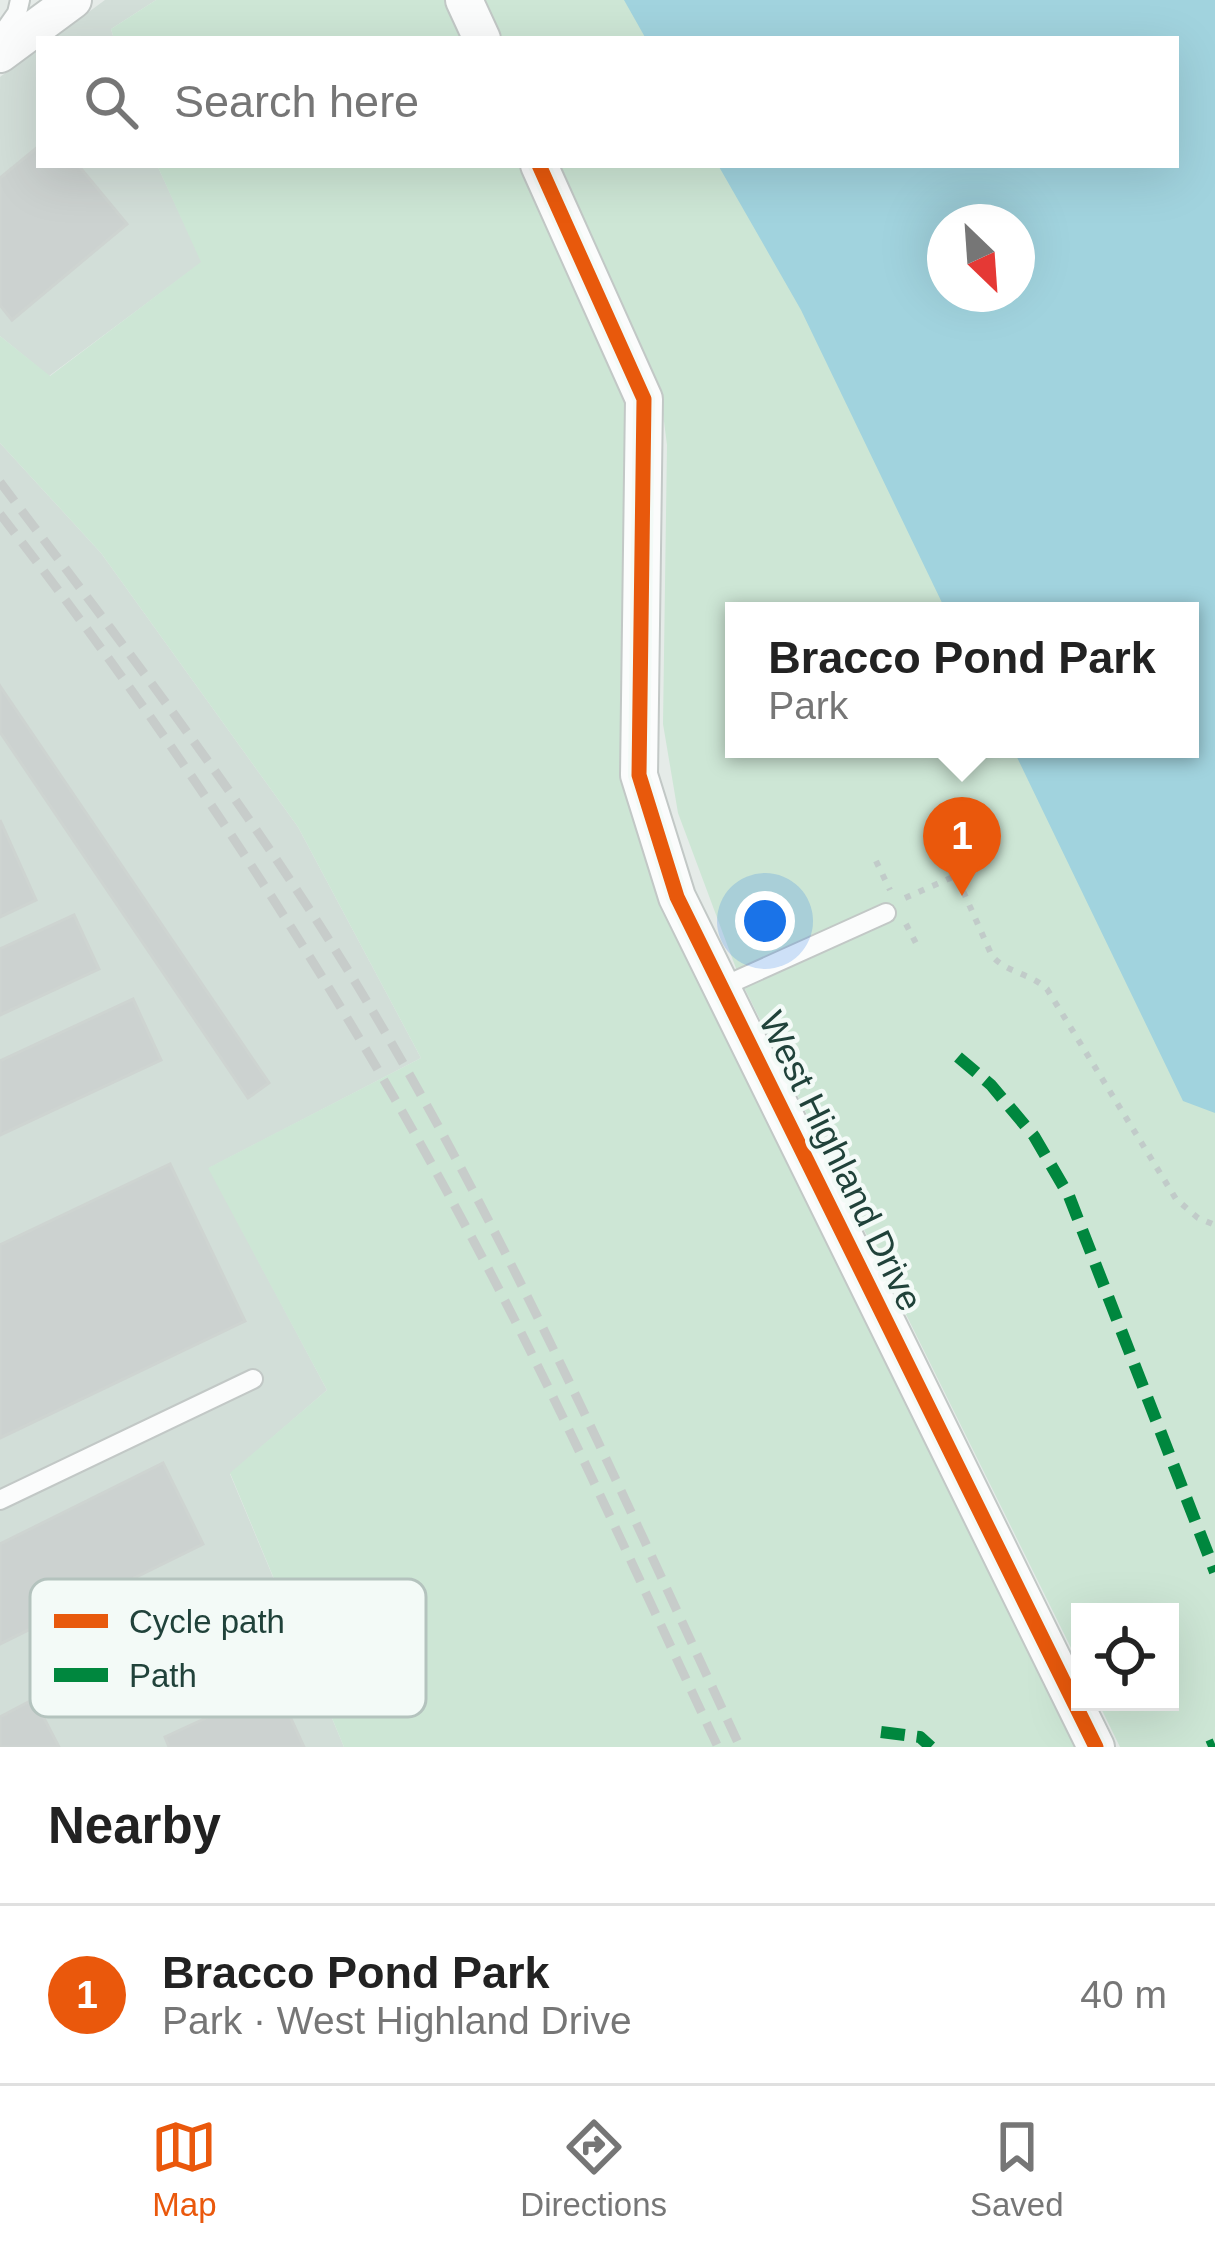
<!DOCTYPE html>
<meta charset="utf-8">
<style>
:root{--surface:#fff;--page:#f6f6f6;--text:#222;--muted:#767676;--line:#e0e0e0;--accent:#ea580c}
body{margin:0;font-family:Helvetica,sans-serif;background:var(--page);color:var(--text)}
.controls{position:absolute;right:36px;bottom:36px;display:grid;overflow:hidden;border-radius:0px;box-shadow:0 12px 48px #0002}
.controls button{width:108px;height:108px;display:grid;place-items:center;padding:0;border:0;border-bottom:3px solid var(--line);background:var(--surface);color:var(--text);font:60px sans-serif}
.compass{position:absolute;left:927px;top:204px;width:108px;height:108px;border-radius:50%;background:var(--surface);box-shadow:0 12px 48px #0002;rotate:155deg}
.you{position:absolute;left:765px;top:921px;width:42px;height:42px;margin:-30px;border:9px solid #fff;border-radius:50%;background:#1a73e8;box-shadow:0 0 0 18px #1a73e833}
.badge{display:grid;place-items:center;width:78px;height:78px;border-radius:50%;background:var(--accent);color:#fff;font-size:39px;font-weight:700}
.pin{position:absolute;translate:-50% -99px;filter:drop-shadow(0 3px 6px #0008)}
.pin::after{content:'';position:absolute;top:63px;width:42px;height:36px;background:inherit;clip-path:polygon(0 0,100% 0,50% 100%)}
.popup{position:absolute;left:725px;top:602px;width:474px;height:156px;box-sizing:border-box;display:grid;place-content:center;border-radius:0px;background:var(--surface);filter:drop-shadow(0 3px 9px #0005);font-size:39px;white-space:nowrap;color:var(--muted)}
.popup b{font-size:45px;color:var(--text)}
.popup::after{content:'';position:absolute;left:50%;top:100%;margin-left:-24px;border:24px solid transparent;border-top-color:var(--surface)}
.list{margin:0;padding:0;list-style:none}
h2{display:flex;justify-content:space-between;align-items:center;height:156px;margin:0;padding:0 48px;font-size:51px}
h2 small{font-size:39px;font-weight:400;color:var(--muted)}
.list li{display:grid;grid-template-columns:78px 1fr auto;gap:36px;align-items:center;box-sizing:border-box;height:180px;padding:0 48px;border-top:3px solid var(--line)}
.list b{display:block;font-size:45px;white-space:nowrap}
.list p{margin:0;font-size:39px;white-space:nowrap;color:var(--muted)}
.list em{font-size:39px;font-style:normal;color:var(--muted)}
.icon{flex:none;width:66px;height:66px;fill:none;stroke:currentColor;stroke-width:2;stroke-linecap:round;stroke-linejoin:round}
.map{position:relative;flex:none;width:1215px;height:1747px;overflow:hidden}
.search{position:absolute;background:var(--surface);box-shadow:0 12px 48px #0002;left:36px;right:36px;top:36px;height:132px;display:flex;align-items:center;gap:30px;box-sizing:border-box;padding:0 42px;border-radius:0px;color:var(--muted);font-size:45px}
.sheet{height:336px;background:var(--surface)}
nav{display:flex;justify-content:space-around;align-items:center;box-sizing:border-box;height:168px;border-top:3px solid var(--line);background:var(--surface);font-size:33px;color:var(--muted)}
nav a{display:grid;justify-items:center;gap:6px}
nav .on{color:var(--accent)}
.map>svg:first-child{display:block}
</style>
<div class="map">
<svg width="1215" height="1747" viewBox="0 0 1215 1747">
<rect width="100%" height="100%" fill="#e5ebe8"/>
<g fill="#d2ded8">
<path d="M105,0H156L111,29L114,39H52Z"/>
<path d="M39,48V165H157L202,262L49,376L0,336V77Z"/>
<path d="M0,443L101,553L298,827L421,1058L209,1168L327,1390L230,1474L344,1747H0Z"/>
</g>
<g fill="#cde6d5" fill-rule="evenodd">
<path d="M156,0H446L464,39H114L111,29Z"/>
<path d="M484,0H1215V1747H1120L1098,1702H1170V1612H1080V1666L740,979L678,813L663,724L667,445L660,390L559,165H1176V39H502ZM945,222H1017V294H945ZM734,611H1190V749H734Z"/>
<path d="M157,165H521L627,401L623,779L1078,1747H344L230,1473L327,1390L208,1168L421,1058L298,827L101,553L0,443V336L50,376L201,262Z"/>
</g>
<path fill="#a1d3de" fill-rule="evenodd" d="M624,0H1215V1113L1183,1101L1013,749H1190V611H946L801,310L718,165H1176V39H646ZM945,222H1017V294H945Z"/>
<g fill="#ccd2d0" stroke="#ced4d1" stroke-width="3">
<path d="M39,146V165H78L127,224L12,320L0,305V178Z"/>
<path d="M0,686L269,1083L248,1098L0,732Z"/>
<path d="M0,820L36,900L0,917Z"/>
<path d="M74,915L99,969L0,1015V949Z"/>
<path d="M133,999L161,1060L0,1135V1061Z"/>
<path d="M170,1164L245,1321L0,1438V1245Z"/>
<path d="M163,1463L203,1544L0,1644V1544Z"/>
<path d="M276,1686L304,1747H169L165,1737Z"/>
<path d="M34,1699L59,1747H0V1717Z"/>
</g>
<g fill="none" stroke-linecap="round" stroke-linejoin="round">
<defs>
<g id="lane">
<path d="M0,37L17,13L20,0"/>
<path d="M722,987L886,913"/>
<path d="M0,1500L253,1379"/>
</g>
<g id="street">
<path d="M464,0L482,39"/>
<path d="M0,54L73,0"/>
<path d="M539,165L644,399L639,775L677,897L1096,1747"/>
</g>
</defs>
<use href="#lane" stroke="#c2c8c6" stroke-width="22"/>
<use href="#street" stroke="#c2c8c6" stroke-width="40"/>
<g stroke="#c1cbc9" stroke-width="6" stroke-dasharray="6 9" stroke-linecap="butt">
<path d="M876,861L890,890"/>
<path d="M951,864L992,956C1007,973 1030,973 1047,989L1176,1199L1198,1218L1215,1225"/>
<path d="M905,898L955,876"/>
<path d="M906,924L918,947"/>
</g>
<use href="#lane" stroke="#fbfcfc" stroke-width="18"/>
<use href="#street" stroke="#fbfcfc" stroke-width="36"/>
<g stroke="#c7ccca" stroke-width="9" stroke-dasharray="24 12" stroke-linecap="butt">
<path d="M0,482C124,646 250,809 357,985C505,1229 620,1489 740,1747"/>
<path d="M0,514C174,738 331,975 465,1225C557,1395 635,1572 718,1747"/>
</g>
<g stroke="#00873e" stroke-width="12" stroke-dasharray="24 12" stroke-linecap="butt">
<path d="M958,1057L991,1085L1034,1136L1069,1196L1215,1572"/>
<path d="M881,1732L920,1737L931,1747"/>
<path d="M1208,1747L1215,1744"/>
</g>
<defs>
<path id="cycleway" d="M539,165L644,399L639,775L677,897L1096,1747"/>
</defs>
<use href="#cycleway" stroke="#f3faf7" stroke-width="22"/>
<use href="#cycleway" stroke="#e8590c" stroke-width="15"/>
</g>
<g text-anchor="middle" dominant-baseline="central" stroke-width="9" stroke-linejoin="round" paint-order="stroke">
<g font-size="36" fill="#20423a" stroke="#f3faf7">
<text transform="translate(841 1161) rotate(64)">West Highland Drive</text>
</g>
</g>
<rect x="30" y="1579" width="396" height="138" rx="18" fill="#f3faf7" stroke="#b4c3be" stroke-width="3"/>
<rect x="54" y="1614" width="54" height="14" fill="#e8590c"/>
<rect x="54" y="1668" width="54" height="14" fill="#00873e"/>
<g font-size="33" fill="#20423a">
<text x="129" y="1633">Cycle path</text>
<text x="129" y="1687">Path</text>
</g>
</svg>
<div class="controls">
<button><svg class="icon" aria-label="locate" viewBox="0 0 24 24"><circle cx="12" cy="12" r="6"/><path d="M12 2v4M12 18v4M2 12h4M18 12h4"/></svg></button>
</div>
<svg class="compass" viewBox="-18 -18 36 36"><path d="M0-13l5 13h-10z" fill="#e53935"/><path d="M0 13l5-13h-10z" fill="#767676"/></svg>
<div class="you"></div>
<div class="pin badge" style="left:962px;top:896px">1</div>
<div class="popup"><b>Bracco Pond Park</b>Park</div>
<div class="search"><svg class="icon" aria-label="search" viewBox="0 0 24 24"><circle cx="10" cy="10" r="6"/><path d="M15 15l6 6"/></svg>Search here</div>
</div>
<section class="sheet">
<h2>Nearby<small></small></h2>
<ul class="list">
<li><span class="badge">1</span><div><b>Bracco Pond Park</b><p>Park · West Highland Drive</p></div><em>40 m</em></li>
</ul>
</section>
<nav>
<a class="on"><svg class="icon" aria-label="map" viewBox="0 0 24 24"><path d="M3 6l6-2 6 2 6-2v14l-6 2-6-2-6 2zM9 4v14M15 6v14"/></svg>Map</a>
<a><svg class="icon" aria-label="directions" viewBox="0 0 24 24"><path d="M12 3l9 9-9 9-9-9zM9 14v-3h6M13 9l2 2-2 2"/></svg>Directions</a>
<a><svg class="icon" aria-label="saved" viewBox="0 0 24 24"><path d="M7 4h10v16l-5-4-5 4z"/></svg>Saved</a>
</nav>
